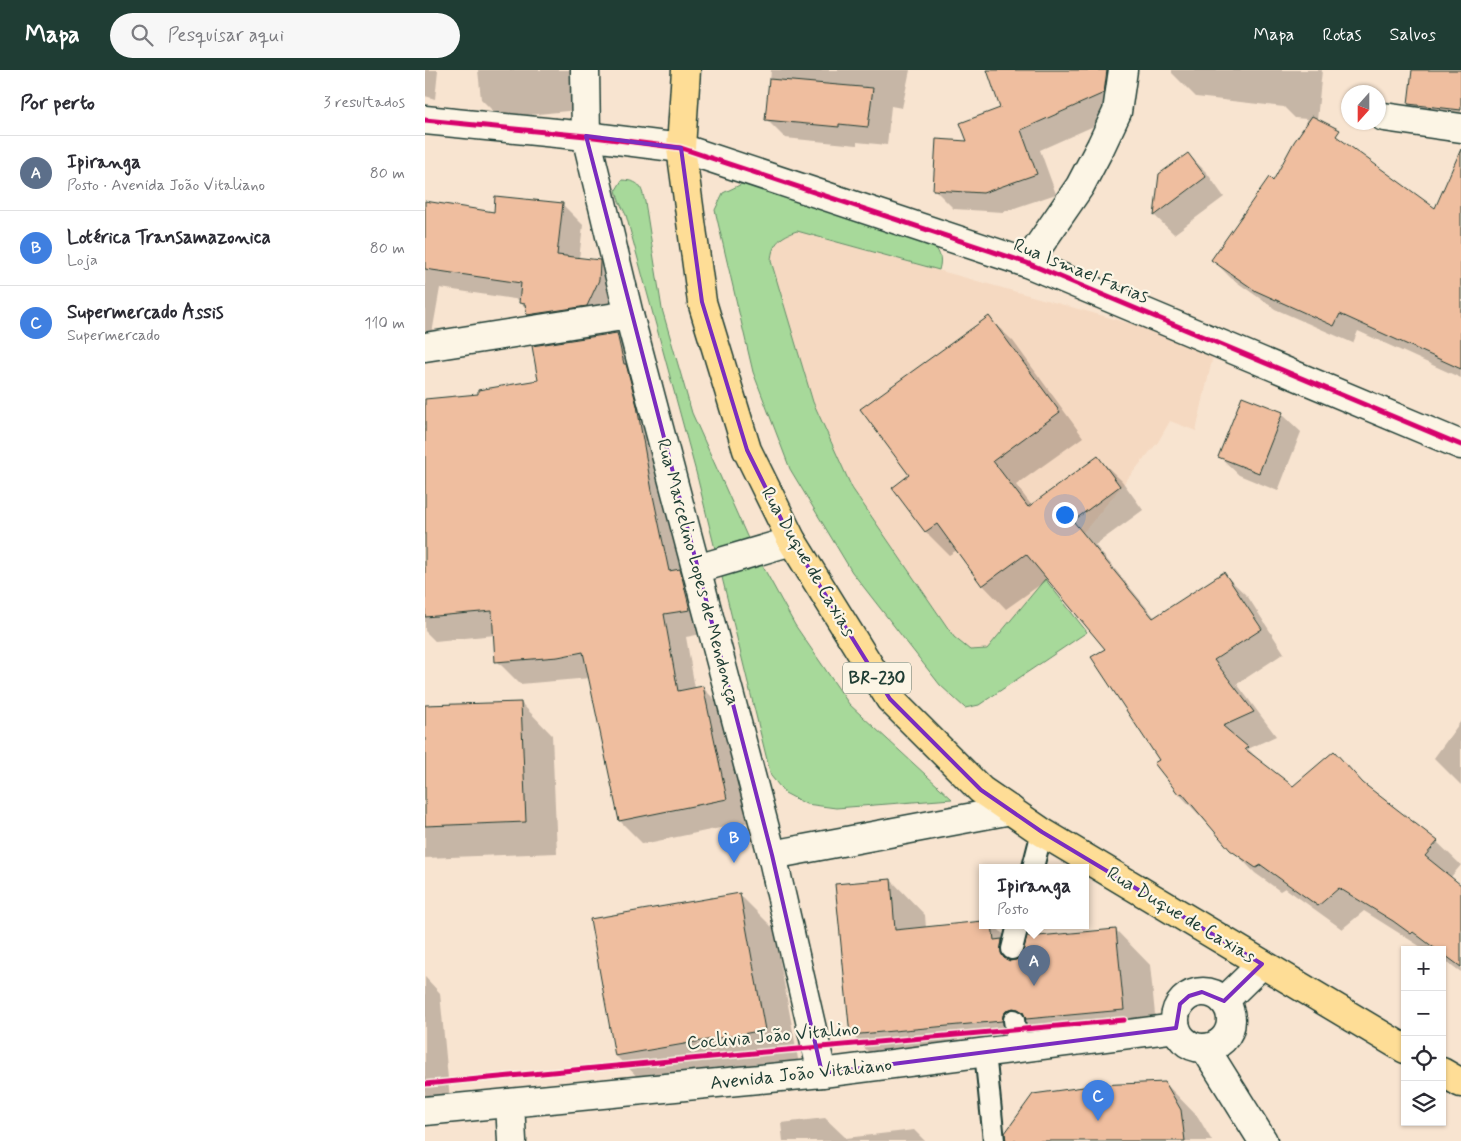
<!DOCTYPE html>
<html lang="pt">
<meta charset="utf-8">
<style>
:root{--surface:#fff;--page:#f7f7f7;--text:#2b2b33;--muted:#7c7c81;--line:#e1e1e2;--accent:#1f3d34}
body{margin:0;font-family:Mynerve,sans-serif;background:var(--page);color:var(--text)}
.controls{position:absolute;right:15px;bottom:15px;display:grid;overflow:hidden;border-radius:0px;box-shadow:0 1px 4px #0004}
.controls button{width:45px;height:45px;display:grid;place-items:center;padding:0;border:0;border-bottom:1px solid var(--line);background:var(--surface);color:var(--text);font:25px sans-serif}
.compass{position:absolute;left:916px;top:15px;width:45px;height:45px;border-radius:50%;background:var(--surface);box-shadow:0 1px 4px #0004;rotate:201deg}
.you{position:absolute;left:639px;top:444px;width:18px;height:18px;margin:-12px;border:4px solid #fff;border-radius:50%;background:#1a73e8;box-shadow:0 0 0 8px #1a73e833}
.badge{display:grid;place-items:center;width:32px;height:32px;border-radius:50%;background:var(--accent);color:#fff;font-size:16px;font-weight:700}
.pin{position:absolute;translate:-50% -41px;filter:drop-shadow(0 1px 2px #0008)}
.pin::after{content:'';position:absolute;top:26px;width:18px;height:15px;background:inherit;clip-path:polygon(0 0,100% 0,50% 100%)}
.popup{position:absolute;left:554px;top:794px;width:110px;height:65px;box-sizing:border-box;display:grid;place-content:center;border-radius:0px;background:var(--surface);filter:drop-shadow(0 1px 4px #0005);font-size:16px;white-space:nowrap;color:var(--muted)}
.popup b{font-size:19px;color:var(--text)}
.popup::after{content:'';position:absolute;left:50%;top:100%;margin-left:-10px;border:10px solid transparent;border-top-color:var(--surface)}
.list{margin:0;padding:0;list-style:none}
h2{display:flex;justify-content:space-between;align-items:center;height:65px;margin:0;padding:0 20px;font-size:21px}
h2 small{font-size:16px;font-weight:400;color:var(--muted)}
.list li{display:grid;grid-template-columns:32px 1fr auto;gap:15px;align-items:center;box-sizing:border-box;height:75px;padding:0 20px;border-top:1px solid var(--line)}
.list b{display:block;font-size:19px;white-space:nowrap}
.list p{margin:0;font-size:16px;white-space:nowrap;color:var(--muted)}
.list em{font-size:16px;font-style:normal;color:var(--muted)}
.icon{flex:none;width:28px;height:28px;fill:none;stroke:currentColor;stroke-width:2;stroke-linecap:round;stroke-linejoin:round}
.map{position:relative;flex:none;width:1036px;height:1071px;overflow:hidden}
header{display:flex;align-items:center;gap:30px;box-sizing:border-box;height:70px;padding:0 25px;background:var(--accent);color:#fff}
header strong{font-size:24px}
nav{display:flex;gap:28px;margin-inline-start:auto;font-size:18px}
.search{width:350px;height:45px;background:var(--page);display:flex;align-items:center;gap:12px;box-sizing:border-box;padding:0 18px;border-radius:28px;color:var(--muted);font-size:19px}
main{display:flex}
aside{flex:1;background:var(--surface)}
.map>svg:first-child{display:block}
</style>
<header>
<strong>Mapa</strong>
<div class="search"><svg class="icon" aria-label="search" viewBox="0 0 24 24"><circle cx="10" cy="10" r="6"/><path d="M15 15l6 6"/></svg>Pesquisar aqui</div>
<nav><a>Mapa</a><a>Rotas</a><a>Salvos</a></nav>
</header>
<main>
<aside>
<h2>Por perto<small>3 resultados</small></h2>
<ul class="list">
<li><span class="badge" style="background:#5c6f8a">A</span><div><b>Ipiranga</b><p>Posto · Avenida João Vitaliano</p></div><em>80 m</em></li>
<li><span class="badge" style="background:#3f7fe0">B</span><div><b>Lotérica Transamazonica</b><p>Loja</p></div><em>80 m</em></li>
<li><span class="badge" style="background:#3f7fe0">C</span><div><b>Supermercado Assis</b><p>Supermercado</p></div><em>110 m</em></li>
</ul>
</aside>
<div class="map">
<svg width="1036" height="1071" viewBox="0 0 1036 1071">
<rect width="100%" height="100%" fill="#f8e4d0"/>
<filter id="ink" filterUnits="userSpaceOnUse"><feTurbulence type="fractalNoise" baseFrequency=".02" numOctaves="2"/><feDisplacementMap in="SourceGraphic" scale="10" xChannelSelector="R" yChannelSelector="G"/><feConvolveMatrix kernelMatrix="1 2 1 2 8 2 1 2 1" color-interpolation-filters="sRGB"/></filter>
<g filter="url(#ink)">
<path fill="#f5d9c1" d="M372,161L790,277L771,361L745,351L733,372L562,579L545,580L529,567L427,418L388,332L346,191V181L358,166Z"/>
<g fill="#a7d99a" stroke="#638b67">
<path d="M197,110C215,111 216,116 220,132L237,239L267,343L325,473L370,555L424,634L527,729L411,738L381,734L360,723L346,706L271,402L201,145L194,131L191,120Z"/>
<path d="M323,111L505,170C514,182 518,186 514,200L372,161C356,166 347,173 346,191L388,332L427,418L529,567L545,580L562,579L620,509L662,562L554,635L540,638L515,615L427,502L365,399L328,302L290,140L298,123Z"/>
</g>
<g fill="#0003">
<path d="M0,0H13L10,29L0,26Z"/>
<path d="M53,0H146L152,40L75,48L56,29Z"/>
<path d="M346,0H485L477,38L466,36L462,75L432,72V75L360,68L342,50Z"/>
<path d="M563,0H711L697,6L698,43L615,80L631,124L578,142L529,139L509,119L544,72L577,39Z"/>
<path d="M747,0H897L892,50L886,49L1010,140L1036,82V308L933,261L928,273L850,239L806,208L788,190L849,113L882,49L870,48L859,37L771,27L747,3Z"/>
<path d="M988,0H1036V56L1002,52L984,34Z"/>
<path d="M763,84L782,103L799,127L749,164L730,146L735,105Z"/>
<path d="M0,132L70,143L137,134L158,155L154,189L174,191L195,212L182,256L123,265L103,245L102,239L96,233V230L15,218L6,269L0,268Z"/>
<path d="M564,248L588,271L658,367L591,415L607,436L673,388L697,411L718,440L670,475L730,548L799,504L823,527L859,583L812,614L851,666L823,679L838,694L868,718L909,683L945,721L1012,772L1036,795L1025,808L1036,818V902L1017,888V880H1001L939,841L917,859L860,818L855,821L830,803L755,725L731,694L736,690L682,579L623,509L581,539L558,515L532,480L524,485L501,462L485,406Z"/>
<path d="M192,264L215,287L287,562L261,567L270,618L277,617L300,640L324,752L218,774L195,751L165,608L95,614L72,591L70,565L10,571L0,561V330L55,325L114,311Z"/>
<path d="M857,344L876,362L853,421L814,405L795,387Z"/>
<path d="M96,633L127,665L132,783L0,788V636Z"/>
<path d="M1036,651V715L1009,688Z"/>
<path d="M466,810L500,845L501,858L569,855L598,884L691,860L725,895L733,974L460,999L426,964Z"/>
<path d="M314,824L349,859L374,994L226,1020L191,986L166,850Z"/>
<path d="M0,907L15,923L25,1030L0,1032Z"/>
<path d="M740,1013L773,1047L787,1071H583Z"/>
<path d="M400,1048L421,1068L489,1060L500,1071H358L356,1053Z"/>
</g>
<g fill="#efbe9f" stroke="#1f3d34">
<path d="M562,0H682L679,23L596,60L612,104L558,123L508,120L511,69L542,71L535,53L575,38Z"/>
<path d="M987,0H1036V40L983,34Z"/>
<path d="M344,9L448,18L443,57L414,54V57L340,50Z"/>
<path d="M887,46L915,60L911,66L1010,138L1036,79V299L915,244L909,256L831,221L786,190L844,107L848,111L869,72Z"/>
<path d="M763,83L781,107L729,146L734,104Z"/>
<path d="M70,126L138,133L132,185L175,190V193L174,210L162,236L102,245L100,234L94,233L96,213L0,199V131L69,142Z"/>
<path d="M564,246L635,342L568,391L603,437L673,386L695,416L648,451L728,548L799,502L837,559L789,590L829,642L798,656L823,677L820,679L868,716L909,681L938,713L1013,771L1000,786L1036,815V897L1017,883V880H1012L988,862L986,864L968,851L914,818L893,836L836,795L831,798L805,780L757,723L754,725L729,693L734,690L666,587L680,579L601,484L557,516L512,454L500,462L467,418L484,405L435,339Z"/>
<path d="M192,263L199,294H201L212,336L227,421L244,501L255,499L265,540L239,544L253,621L278,616L302,729L194,751L158,582L133,587L70,592L67,541L0,547V329L53,324V320L113,310L107,276Z"/>
<path d="M817,326L858,342L834,403L793,387Z"/>
<path d="M96,632L101,752L0,756V635Z"/>
<path d="M466,809L470,860L558,851V855H567L569,870L577,869L576,883L579,888L585,891L591,890L596,887L602,867L691,859L699,940L601,949L598,942L593,939L588,938L581,941L578,945L577,951L425,965L410,814Z"/>
<path d="M315,823L340,960L190,986L165,849Z"/>
<path d="M740,1012L756,1040L760,1071H581L580,1063L608,1024L673,1015Z"/>
</g>
<g fill="none" stroke-linecap="round" stroke-linejoin="round">
<defs>
<g id="service">
<path d="M608,797L617,762"/>
<path d="M587,879L593,855"/>
<path d="M589,950L593,978"/>
<path d="M560,982L569,1071"/>
</g>
<g id="minor">
<path d="M160,0L161,66L204,245L347,785L397,1003"/>
<path d="M959,47L1036,58"/>
<path d="M0,50L161,66L256,78L602,193L1036,375"/>
<path d="M602,193L655,116L676,76L692,42L698,0"/>
<path d="M0,277L204,245"/>
<path d="M272,499L367,471"/>
<path d="M347,785L586,740"/>
<circle cx="778" cy="950" r="28"/>
<path d="M799,931L837,894"/>
<path d="M780,978L838,1071"/>
<path d="M85,1033L87,1071"/>
<path d="M0,1041L397,1003L751,958"/>
</g>
<g id="primary">
<path d="M261,0L256,78L277,232L322,380L367,471L465,629L556,720L617,762L980,979"/>
<path d="M1017,1002L1036,1013"/>
</g>
</defs>
<use href="#service" stroke="#1f3d34" stroke-width="24"/>
<use href="#minor" stroke="#1f3d34" stroke-width="31"/>
<use href="#primary" stroke="#1f3d34" stroke-width="31"/>
<use href="#service" stroke="#fcf5e5" stroke-width="20"/>
<use href="#minor" stroke="#fcf5e5" stroke-width="28"/>
<use href="#primary" stroke="#fedd96" stroke-width="28"/>
<defs>
<g id="cycleway">
<path d="M0,50L161,66L256,78L602,193L1036,375"/>
<path d="M0,1014L329,983L699,950"/>
</g>
</defs>
<use href="#cycleway" stroke="#fcf5e5" stroke-width="8"/>
<use href="#cycleway" stroke="#d6006c" stroke-width="5"/>
</g>
</g>
<path fill="none" stroke="#7b2cbf" stroke-width="4" stroke-linejoin="round" d="M161,66L256,78L277,232L322,380L367,471L465,629L556,720L617,762L837,894L799,931L777,922L764,926L755,934L751,958L397,1003L347,785Z"/>
<g text-anchor="middle" dominant-baseline="central" stroke-width="4.5" stroke-linejoin="round" paint-order="stroke">
<rect fill="#fcf5e5" stroke="#617469" stroke-width="1" x="418" y="592.5" width="68" height="31" rx="4"/>
<g font-size="18" font-weight="bold" fill="#1f3d34">
<text x="452" y="608">BR-230</text>
</g>
<g font-size="19" fill="#1f3d34" stroke="#fcf5e5">
<text transform="translate(656 201) rotate(22)">Rua Ismael Farias</text>
<text transform="translate(383 492) rotate(60)">Rua Duque de Caxias</text>
<text transform="translate(273 502) rotate(75)">Rua Marcelino Lopes de Mendonça</text>
<text transform="translate(756 845) rotate(31)">Rua Duque de Caxias</text>
<text transform="translate(348 966) rotate(-5)">Coclivia João Vitalino</text>
<text transform="translate(376 1004) rotate(-6)">Avenida João Vitaliano</text>
</g>
</g>
</svg>
<div class="controls">
<button>+</button>
<button>−</button>
<button><svg class="icon" aria-label="locate" viewBox="0 0 24 24"><circle cx="12" cy="12" r="6"/><path d="M12 2v4M12 18v4M2 12h4M18 12h4"/></svg></button>
<button><svg class="icon" aria-label="layers" viewBox="0 0 24 24"><path d="M12 4l9 5-9 5-9-5zM3 14l9 5 9-5"/></svg></button>
</div>
<svg class="compass" viewBox="-18 -18 36 36"><path d="M0-13l5 13h-10z" fill="#e53935"/><path d="M0 13l5-13h-10z" fill="#7c7c81"/></svg>
<div class="you"></div>
<div class="pin badge" style="left:609px;top:916px;background:#5c6f8a">A</div>
<div class="popup"><b>Ipiranga</b>Posto</div>
<div class="pin badge" style="left:309px;top:793px;background:#3f7fe0">B</div>
<div class="pin badge" style="left:673px;top:1051px;background:#3f7fe0">C</div>
</div>
</main>
